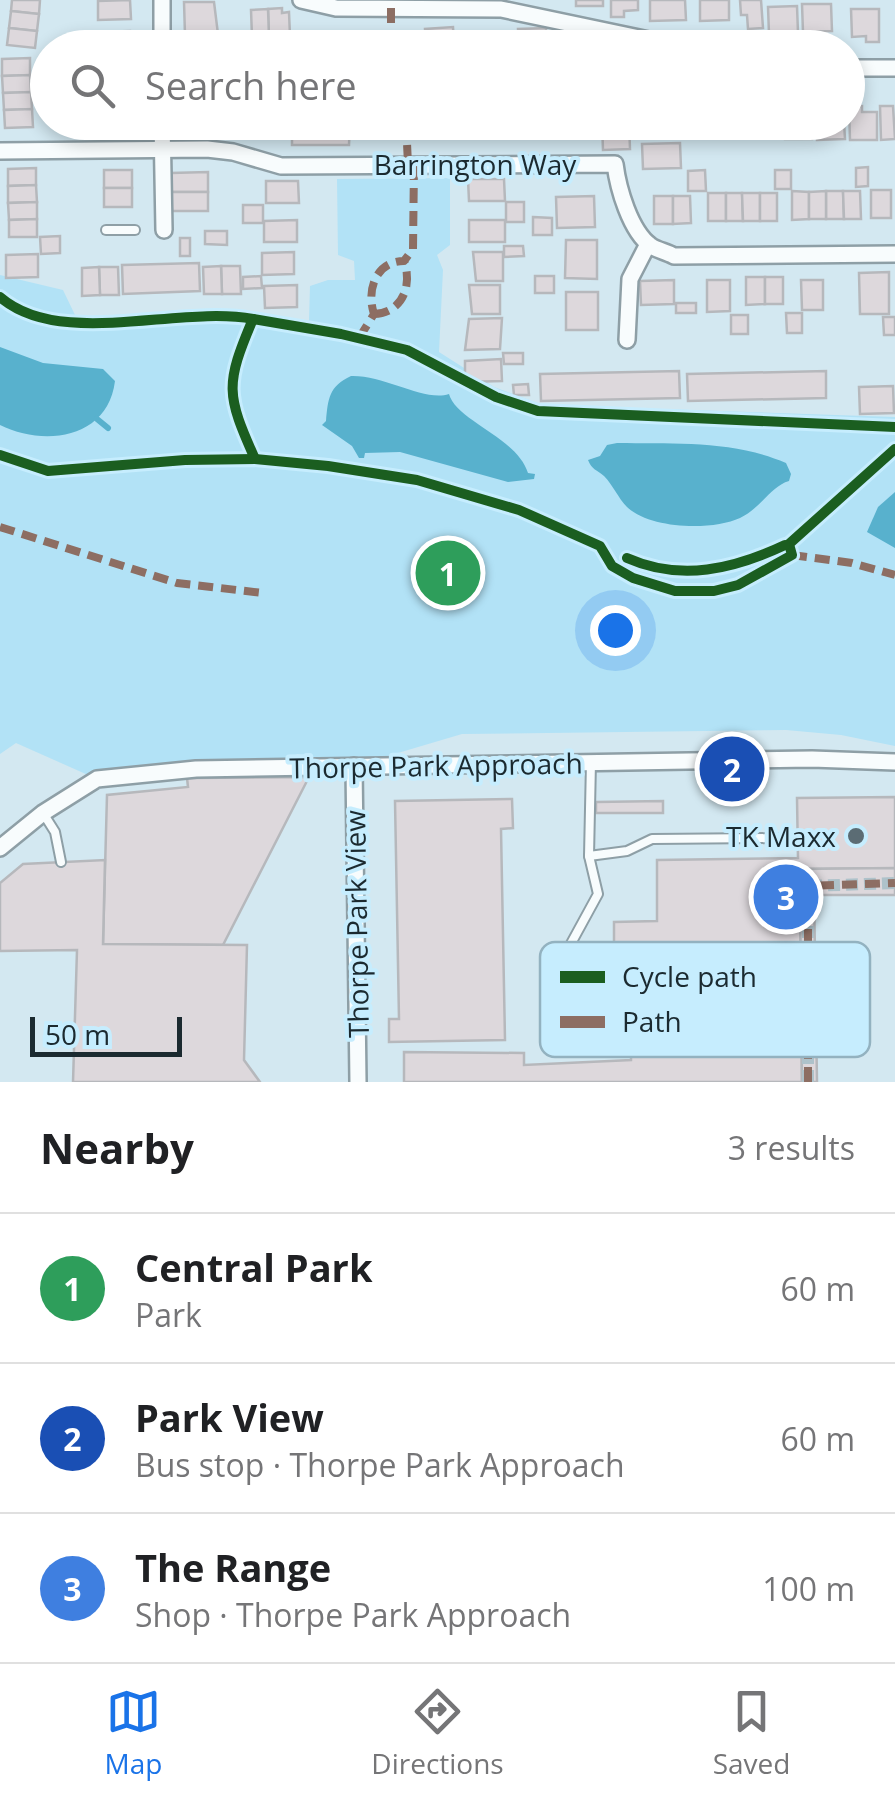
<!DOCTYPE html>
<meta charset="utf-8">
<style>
:root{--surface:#fff;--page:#f6f6f6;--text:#202124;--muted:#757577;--line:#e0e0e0;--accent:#1a73e8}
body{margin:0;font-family:"Open Sans",sans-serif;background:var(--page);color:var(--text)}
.scale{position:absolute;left:30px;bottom:25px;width:152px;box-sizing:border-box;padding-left:10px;border:5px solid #1b2a30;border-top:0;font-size:28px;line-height:35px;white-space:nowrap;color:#1b2a30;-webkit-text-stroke:8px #c6edfe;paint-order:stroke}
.you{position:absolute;left:615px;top:630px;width:35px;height:35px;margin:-25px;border:8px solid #fff;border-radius:50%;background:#1a73e8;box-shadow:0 0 0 15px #1a73e833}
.badge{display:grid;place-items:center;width:65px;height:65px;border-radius:50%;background:var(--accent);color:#fff;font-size:32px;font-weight:700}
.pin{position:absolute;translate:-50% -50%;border:5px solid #fff;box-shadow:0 2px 10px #0006}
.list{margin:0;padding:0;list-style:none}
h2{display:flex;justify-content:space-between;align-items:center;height:130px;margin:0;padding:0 40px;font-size:42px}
h2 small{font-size:32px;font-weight:400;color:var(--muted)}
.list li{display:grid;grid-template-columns:65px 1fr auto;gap:30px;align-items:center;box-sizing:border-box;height:150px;padding:0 40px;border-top:2px solid var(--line)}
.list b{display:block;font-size:38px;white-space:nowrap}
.list p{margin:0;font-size:32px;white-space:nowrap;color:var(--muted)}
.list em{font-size:32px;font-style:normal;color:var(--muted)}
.icon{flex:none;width:55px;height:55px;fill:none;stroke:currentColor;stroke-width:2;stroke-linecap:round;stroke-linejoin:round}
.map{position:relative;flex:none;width:895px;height:1082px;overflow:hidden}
.search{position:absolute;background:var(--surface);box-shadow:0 5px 15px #0003;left:30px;right:30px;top:30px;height:110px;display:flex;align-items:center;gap:25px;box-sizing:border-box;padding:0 35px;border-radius:55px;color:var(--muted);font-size:38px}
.sheet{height:580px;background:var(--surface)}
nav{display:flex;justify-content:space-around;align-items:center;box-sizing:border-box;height:140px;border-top:2px solid var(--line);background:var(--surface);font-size:28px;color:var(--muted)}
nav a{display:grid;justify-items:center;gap:5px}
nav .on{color:var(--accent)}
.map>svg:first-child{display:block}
</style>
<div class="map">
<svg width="895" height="1082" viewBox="0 0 895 1082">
<rect width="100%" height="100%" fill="#d3e8f1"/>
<path fill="#b2e2f6" d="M450,178V245L437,255L443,270L439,352L494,387L543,405L895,417V746L841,735L786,730L462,734L354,766L297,754L289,767L97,779L16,743L0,754V275L63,290L76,317L227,309L309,321L310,286L328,280H355L354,261L338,255L337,179Z"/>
<g fill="#58b1cd">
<path d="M0,347L43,363L103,369L115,381C108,439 44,447 0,425Z"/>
<path d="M351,376C385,375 424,402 449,394C456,421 517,437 528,473L535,474L534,479L508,482L400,452L365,453L364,458H359L352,446L322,425L326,421C328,399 329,386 351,376Z"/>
<path d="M617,443C674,444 733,440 786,463L791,474L789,481C771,486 761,508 740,518C712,531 650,529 627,507C618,498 613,485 604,476C596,469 592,470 588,460L600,456L607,445Z"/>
<path d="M895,492V548L867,532L878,507Z"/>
</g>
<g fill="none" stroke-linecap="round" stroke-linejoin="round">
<path stroke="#58b1cd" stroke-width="6" d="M97,419L108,428"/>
</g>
<g fill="#ddd8dc" stroke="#b6b8bc" stroke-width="2.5">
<path d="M12,0H40L39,14L11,11Z"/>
<path d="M130,0L131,19L98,20V1Z"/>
<rect x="576" y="0" width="27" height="6"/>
<path d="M611,0H638V10L624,11V17H611Z"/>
<path d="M650,0H685L686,20L650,21Z"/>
<path d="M700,0H729V20L700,21Z"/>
<path d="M740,0H761L763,28L748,29L747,15H741Z"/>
<path d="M184,2H214L218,34L185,35Z"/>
<path d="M802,4H831L832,31L803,32Z"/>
<path d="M797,6L798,33L769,34L768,7Z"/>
<path d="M282,8V13L289,12L290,36L269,37L268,9Z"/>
<path d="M268,9L269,37H252L251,10Z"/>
<path d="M851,9H879V42H866V36L852,37Z"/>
<path d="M11,11L39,14L37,31L9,28Z"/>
<path d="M453,27L454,46L426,48L425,29Z"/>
<path d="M9,28L37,31L35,48L7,45Z"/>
<path d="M546,28L547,48H519L518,29Z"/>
<path d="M130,31L131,45L96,46V32Z"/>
<path d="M218,34L219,46L185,48V35Z"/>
<path d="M30,58V75L2,76V59Z"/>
<path d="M30,75L31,92L3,93L2,76Z"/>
<path d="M31,92L32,109L4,110L3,93Z"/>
<path d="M862,106V112H877V140H850L849,107Z"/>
<path d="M880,106H893L895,139L881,140Z"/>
<path d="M32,109L33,127L5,128L4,110Z"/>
<path d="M292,122H350L349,145H292Z"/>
<rect x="419" y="122" width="31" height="15"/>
<path d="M463,122H493L494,137L463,138Z"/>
<rect x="553" y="122" width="19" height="11"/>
<rect x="572" y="122" width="18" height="11"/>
<path d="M602,122H629L630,149L603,150Z"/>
<path d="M712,122H741V129L713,130Z"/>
<path d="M749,122H772V134L750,135Z"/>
<path d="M784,122H812V139H785Z"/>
<path d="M817,122H844L845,139L817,140Z"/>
<path d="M680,143L681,168L643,169L642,144Z"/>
<path d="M868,167V186L856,187V168Z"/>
<path d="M36,168V185L8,186V169Z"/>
<rect x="104" y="170" width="28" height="18"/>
<path d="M705,170L706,191H688V171Z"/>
<rect x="775" y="170" width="16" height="19"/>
<path d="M208,172V192H171V173Z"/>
<path d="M468,179H504L505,201H469Z"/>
<path d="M266,181H298L299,203H266Z"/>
<path d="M36,185L37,202L8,203V186Z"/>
<rect x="104" y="188" width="28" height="19"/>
<rect x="871" y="190" width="20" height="28"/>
<path d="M792,191L809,192V219L792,220Z"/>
<path d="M826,191H843L844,219H826Z"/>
<path d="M826,191V219H809V192Z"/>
<path d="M843,191H860L861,219H844Z"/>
<path d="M171,192H208V211H172Z"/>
<rect x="708" y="193" width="18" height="28"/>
<path d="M726,193H742L743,221H726Z"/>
<path d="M742,193H760V221H743Z"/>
<rect x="760" y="193" width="17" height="28"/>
<path d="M594,196L595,227L557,228L556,197Z"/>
<rect x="654" y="196" width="19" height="28"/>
<path d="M673,196H690L691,223L673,224Z"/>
<path d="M37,202V219L9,220L8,203Z"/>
<rect x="506" y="202" width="18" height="20"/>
<rect x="243" y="205" width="20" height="18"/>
<path d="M533,217L552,218V235H533Z"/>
<path d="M37,219V237H9V220Z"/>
<path d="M297,220V242H264V221Z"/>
<rect x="469" y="220" width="36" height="22"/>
<path d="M205,231H227V245L205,244Z"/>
<path d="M60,236V253L41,254L40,237Z"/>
<rect x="180" y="238" width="10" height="18"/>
<path d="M566,240H597V279L565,278Z"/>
<path d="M504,246H523L524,256L504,257Z"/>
<path d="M294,252V274L262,275V253Z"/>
<path d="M473,252H503V281H476Z"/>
<path d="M38,254V277L6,278V255Z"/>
<path d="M199,263L200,291L123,294L122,265Z"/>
<path d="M221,266H240L241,294H222Z"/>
<path d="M221,266L222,294H204L203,267Z"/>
<path d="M99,267H118L119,295H100Z"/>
<path d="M99,267L100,295L82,296V268Z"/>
<path d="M889,272V314H860L859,273Z"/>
<path d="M261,276L262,288L243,289V277Z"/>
<rect x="535" y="276" width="19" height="17"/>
<path d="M746,277H765V304L746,305Z"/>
<rect x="765" y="277" width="18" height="27"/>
<path d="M674,280V304L641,305L640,281Z"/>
<path d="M707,280H730V311L707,312Z"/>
<path d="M801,280H823V310H802Z"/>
<path d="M297,285V307L265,308L264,286Z"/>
<path d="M469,285H500V314H472Z"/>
<rect x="566" y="292" width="32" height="38"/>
<rect x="676" y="303" width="20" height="10"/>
<path d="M786,313H802V333H787Z"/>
<rect x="731" y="315" width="17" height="19"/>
<path d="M883,317H895V335H884Z"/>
<path d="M502,318L500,349L465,350L469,319Z"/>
<path d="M503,353H523V364H504Z"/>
<path d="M501,359L502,381L465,382V361Z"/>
<path d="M679,371L680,398L541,401L540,374Z"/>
<path d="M826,371V398L688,401L687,374Z"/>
<path d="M528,384L529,395H514L513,385Z"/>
<path d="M893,386L894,413L860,414L859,387Z"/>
<path d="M309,777L223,945L103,944L107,795L188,787L187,778Z"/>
<path d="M895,797V868L800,869L802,1082H404V1052L524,1053V1065L631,1060V1055H615V1034L594,1035L593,1001L614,1000V922L657,921V860L798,858L797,798Z"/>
<path d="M512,799L513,828L501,829L505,1040L389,1042V1019H399L395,801Z"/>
<path d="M663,801V813H596V802Z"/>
<path d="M105,860L103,944L247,945L244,1060L260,1082H73L77,950L0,951V883L23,864Z"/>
<path d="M895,868V895H814V891L800,892V869Z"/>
<path d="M814,891L817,1082H802L800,892Z"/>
</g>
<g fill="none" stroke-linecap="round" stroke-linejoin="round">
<path stroke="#aec2ca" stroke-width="12" stroke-dasharray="12 6" stroke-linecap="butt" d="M808,1082V886L895,883"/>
<defs>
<g id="service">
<path d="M106,230H135"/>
<path d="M43,813L55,832L61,862"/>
<path d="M589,856L627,851L652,839L779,838"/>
<path d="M560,1045V976L568,949L598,894L589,856L591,762"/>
</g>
<g id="minor">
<path d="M301,0L336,8L501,9L687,48"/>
<path d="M162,48V0"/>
<path d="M848,68H895"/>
<path d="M162,122L164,230"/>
<path d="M0,151L207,149L233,152L281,166L615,164C618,188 630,231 651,246C657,250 667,252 674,256L895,254"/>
<path d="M627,340L630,279L648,244"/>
<path d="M354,766L358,1082"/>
<path d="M0,848L43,813L97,779L196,769L812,759L895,762"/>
</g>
</defs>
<use href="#service" stroke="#8e9fa6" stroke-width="12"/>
<use href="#minor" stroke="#8e9fa6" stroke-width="20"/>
<use href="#service" stroke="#f8fcfd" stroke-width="8"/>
<use href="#minor" stroke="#f8fcfd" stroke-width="15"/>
<g stroke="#8d6e63" stroke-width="8" stroke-dasharray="15 8" stroke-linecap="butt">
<path d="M391,8V48"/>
<path d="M406,122L408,164"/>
<path d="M374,314C402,313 413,286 404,261"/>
<path d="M359,338L374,314C366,290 376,261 404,261L413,249L414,164"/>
<path d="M0,527L177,583L263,593"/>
<path d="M792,555L852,563L895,575"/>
<path d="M808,1082V886L895,883"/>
</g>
<defs>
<g id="cycleway">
<path d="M0,297C60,349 178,305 253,319"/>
<path d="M0,455L48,471L185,460L255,459L328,466L417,480L519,510L600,546L612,566L633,578L675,591H714L738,585L792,555L789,544L895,449"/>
<path d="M255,459C226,394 225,385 253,319L341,334L407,350L496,397L538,411L895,427"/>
<path d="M627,558C681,582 734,569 785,545"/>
</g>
</defs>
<use href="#cycleway" stroke="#c6edfe" stroke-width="16"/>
<use href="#cycleway" stroke="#1b5e20" stroke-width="10"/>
</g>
<circle fill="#5b6c74" stroke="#c6edfe" stroke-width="4" cx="856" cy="836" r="10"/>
<g text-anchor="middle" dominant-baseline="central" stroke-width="8" stroke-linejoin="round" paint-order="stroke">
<g font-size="28" fill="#1b2a30" stroke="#c6edfe">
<text x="475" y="164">Barrington Way</text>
<text transform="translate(436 765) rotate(-1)">Thorpe Park Approach</text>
<text transform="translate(356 924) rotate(-91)">Thorpe Park View</text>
</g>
<g font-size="28" fill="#1b2a30" stroke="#c6edfe" text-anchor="end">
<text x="836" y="836">TK Maxx</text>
</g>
</g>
<rect x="540" y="942" width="330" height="115" rx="15" fill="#c6edfe" stroke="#93b2c0" stroke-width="2.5"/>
<rect x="560" y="971" width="45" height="12" fill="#1b5e20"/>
<rect x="560" y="1016" width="45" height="12" fill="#8d6e63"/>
<g font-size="28" fill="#1b2a30">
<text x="622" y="987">Cycle path</text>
<text x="622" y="1032">Path</text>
</g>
</svg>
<div class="scale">50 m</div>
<div class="you"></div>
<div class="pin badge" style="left:448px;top:573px;background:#2e9e5b">1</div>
<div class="pin badge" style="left:732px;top:769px;background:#1a4fb4">2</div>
<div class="pin badge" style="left:786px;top:897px;background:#3f7fe0">3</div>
<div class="search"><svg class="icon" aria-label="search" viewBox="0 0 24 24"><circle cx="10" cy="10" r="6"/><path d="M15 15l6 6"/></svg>Search here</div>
</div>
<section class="sheet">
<h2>Nearby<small>3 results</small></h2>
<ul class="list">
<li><span class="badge" style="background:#2e9e5b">1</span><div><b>Central Park</b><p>Park</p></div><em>60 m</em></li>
<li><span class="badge" style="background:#1a4fb4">2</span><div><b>Park View</b><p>Bus stop · Thorpe Park Approach</p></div><em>60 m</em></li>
<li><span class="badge" style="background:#3f7fe0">3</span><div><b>The Range</b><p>Shop · Thorpe Park Approach</p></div><em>100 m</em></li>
</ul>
</section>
<nav>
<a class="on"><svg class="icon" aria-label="map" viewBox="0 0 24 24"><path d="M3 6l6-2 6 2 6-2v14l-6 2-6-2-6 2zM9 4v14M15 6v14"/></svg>Map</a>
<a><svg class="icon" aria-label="directions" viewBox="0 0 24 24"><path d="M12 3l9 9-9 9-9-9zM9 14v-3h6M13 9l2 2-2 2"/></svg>Directions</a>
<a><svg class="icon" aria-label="saved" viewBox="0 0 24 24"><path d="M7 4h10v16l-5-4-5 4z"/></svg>Saved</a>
</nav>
